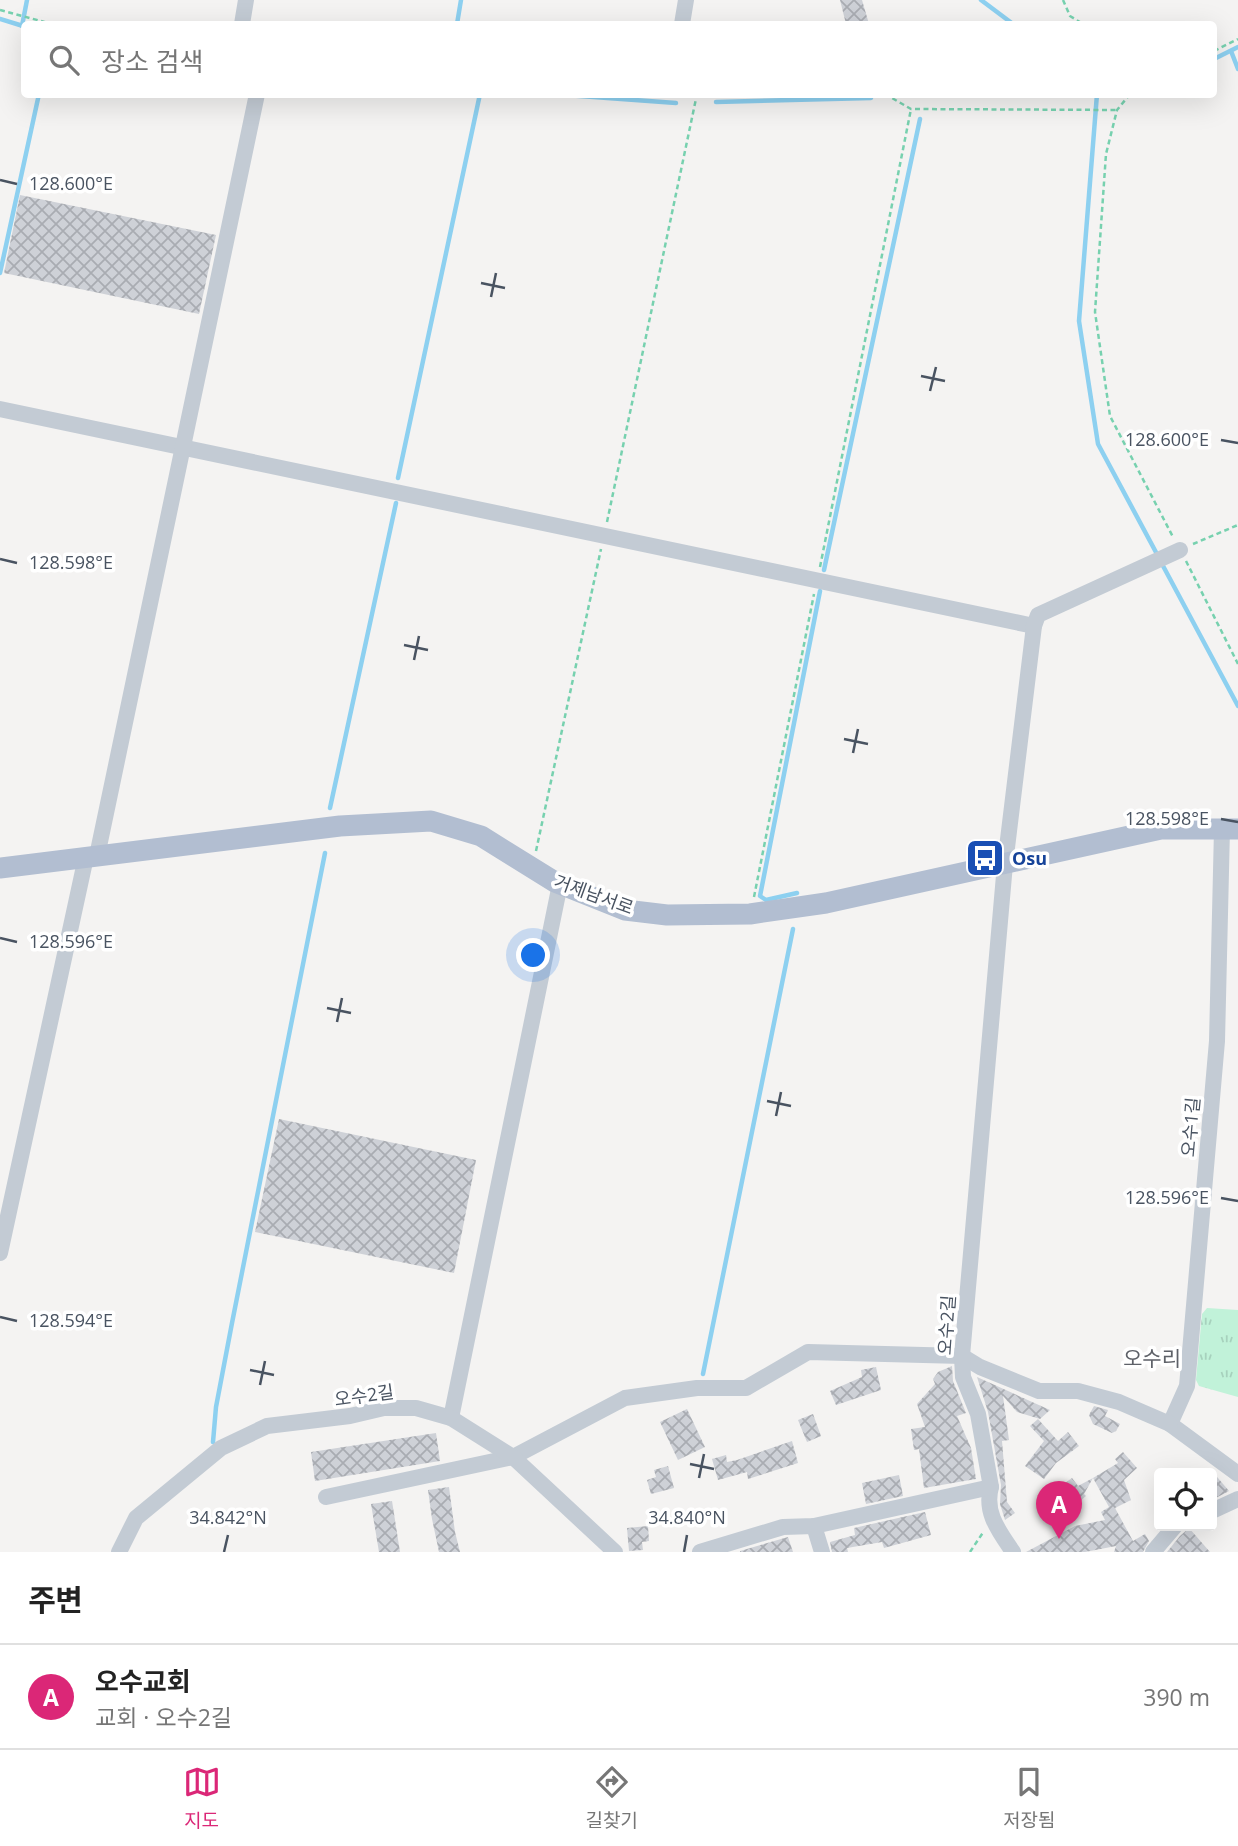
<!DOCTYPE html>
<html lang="ko">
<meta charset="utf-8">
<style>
:root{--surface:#fff;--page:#f6f6f6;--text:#222;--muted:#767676;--line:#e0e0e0;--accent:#db2777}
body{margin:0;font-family:"Open Sans","Noto Sans KR",sans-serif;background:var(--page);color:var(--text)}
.controls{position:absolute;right:21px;bottom:21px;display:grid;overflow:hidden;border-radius:7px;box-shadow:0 7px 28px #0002}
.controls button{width:63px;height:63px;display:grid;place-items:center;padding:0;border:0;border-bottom:2px solid var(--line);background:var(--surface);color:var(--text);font:35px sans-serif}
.you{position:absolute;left:534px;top:956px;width:24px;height:24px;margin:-18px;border:5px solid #fff;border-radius:50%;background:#1a73e8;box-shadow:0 0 0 10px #1a73e833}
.badge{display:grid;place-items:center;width:46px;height:46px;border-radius:50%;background:var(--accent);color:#fff;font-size:23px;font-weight:700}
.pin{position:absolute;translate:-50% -58px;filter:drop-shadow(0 2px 4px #0008)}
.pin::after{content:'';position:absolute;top:37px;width:24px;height:21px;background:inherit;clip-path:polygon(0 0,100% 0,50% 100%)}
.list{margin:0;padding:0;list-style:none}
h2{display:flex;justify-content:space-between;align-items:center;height:91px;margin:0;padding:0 28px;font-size:30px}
h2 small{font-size:23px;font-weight:400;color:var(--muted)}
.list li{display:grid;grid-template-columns:46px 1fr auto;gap:21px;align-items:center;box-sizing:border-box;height:105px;padding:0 28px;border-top:2px solid var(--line)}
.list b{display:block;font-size:26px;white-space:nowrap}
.list p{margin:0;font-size:23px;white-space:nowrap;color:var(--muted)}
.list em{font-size:23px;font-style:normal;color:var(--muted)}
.icon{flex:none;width:38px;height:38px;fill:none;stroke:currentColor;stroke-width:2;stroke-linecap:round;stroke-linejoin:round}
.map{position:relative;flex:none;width:1238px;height:1552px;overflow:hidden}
.search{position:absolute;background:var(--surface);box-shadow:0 7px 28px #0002;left:21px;right:21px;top:21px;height:77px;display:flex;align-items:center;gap:18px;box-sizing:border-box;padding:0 24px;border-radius:7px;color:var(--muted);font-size:26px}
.sheet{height:196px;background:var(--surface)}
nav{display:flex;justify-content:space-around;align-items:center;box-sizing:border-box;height:98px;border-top:2px solid var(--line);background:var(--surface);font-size:19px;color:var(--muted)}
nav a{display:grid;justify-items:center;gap:4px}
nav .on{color:var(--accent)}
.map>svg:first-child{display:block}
</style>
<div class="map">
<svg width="1238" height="1552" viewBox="0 0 1238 1552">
<defs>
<pattern id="grass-tufts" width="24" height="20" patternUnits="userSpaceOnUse" patternTransform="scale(1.75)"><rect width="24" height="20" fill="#c1f2d9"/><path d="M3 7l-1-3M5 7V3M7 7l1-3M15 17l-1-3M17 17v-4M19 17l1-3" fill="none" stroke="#a7d1bd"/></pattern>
<pattern id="building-cross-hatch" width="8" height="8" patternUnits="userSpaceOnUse" patternTransform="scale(1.75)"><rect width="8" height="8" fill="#ced1d7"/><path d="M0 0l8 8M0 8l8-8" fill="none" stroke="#a9acb2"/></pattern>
</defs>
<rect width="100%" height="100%" fill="#f4f3f2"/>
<path fill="url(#grass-tufts)" d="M1207,1308L1238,1310V1397L1199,1386L1196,1380L1202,1314Z"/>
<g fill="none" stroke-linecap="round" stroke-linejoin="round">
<g stroke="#8dd0f0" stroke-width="4.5">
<path d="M981,0L1013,24"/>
<path d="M0,19L23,26"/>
<path d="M457,24L461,0"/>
<path d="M22,26L27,0"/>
<path d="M1231,51L1238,69"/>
<path d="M1214,59L1238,47"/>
<path d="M283,94H361"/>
<path d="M552,94L676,103"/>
<path d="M1097,94L1079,321L1098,444L1158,556"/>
<path d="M716,102L871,98"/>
<path d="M0,273L39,94"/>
<path d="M398,478L480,94"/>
<path d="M1162,564L1238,706"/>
<path d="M824,570L920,119"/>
<path d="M330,808L396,503"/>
<path d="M797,893L766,900L760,896L820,591"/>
<path d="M703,1374L793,929"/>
<path d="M213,1442L216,1407L232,1323L325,853"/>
</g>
</g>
<g fill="url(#building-cross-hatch)">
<path d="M840,0H862L869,24H846Z"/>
<path d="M20,195L216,235L199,314L4,273Z"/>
<path d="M279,1119L476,1160L454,1273L255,1232Z"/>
<path d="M952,1366L953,1381L966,1413L957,1416L971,1448L976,1479L924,1488L919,1449L914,1450L911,1429L925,1427L917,1404L935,1384L933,1379L938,1372Z"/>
<path d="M876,1367L881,1390L836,1405L830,1391L862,1377L861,1370Z"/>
<path d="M977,1377L1050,1410L1040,1419L1017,1412L1003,1396L1009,1440L1002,1441L1007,1502L1015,1513L1005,1520L1000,1504L1001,1485L988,1412Z"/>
<path d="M1094,1406L1108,1410L1105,1416L1120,1424L1116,1431L1112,1433L1093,1424L1089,1415Z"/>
<path d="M687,1409L705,1447L678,1460L660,1422Z"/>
<path d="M813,1414L821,1436L807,1442L798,1420Z"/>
<path d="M1038,1419L1058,1441L1068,1432L1079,1446L1056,1463L1044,1479L1025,1466L1044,1441L1030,1426Z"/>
<path d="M436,1433L440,1461L315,1481L311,1452Z"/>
<path d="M792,1441L798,1463L748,1479L747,1472L718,1480L712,1459L726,1455L727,1462L737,1460Z"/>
<path d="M1123,1452L1137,1468L1124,1480L1131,1500L1115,1508L1133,1541L1145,1534L1149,1541L1143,1552H1114L1116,1546L1085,1552H1026L1075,1526L1105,1520L1101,1512L1109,1507L1093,1478L1118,1463L1115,1459Z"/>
<path d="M668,1466L674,1488L651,1494L647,1480L656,1477L654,1470Z"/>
<path d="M1212,1471L1229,1491L1212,1500Z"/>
<path d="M899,1475L903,1496L866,1504L862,1483Z"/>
<path d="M1072,1478L1078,1486L1093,1478L1084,1494L1086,1496L1074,1506L1059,1488Z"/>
<path d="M449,1487L455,1532L460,1552H439L432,1519L428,1490Z"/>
<path d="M392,1501L400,1552H379L371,1504Z"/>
<path d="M925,1512L931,1535L884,1548L882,1542L847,1548L848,1552H832L830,1542L855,1535L854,1528Z"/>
<path d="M648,1526L649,1541L642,1542L643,1550L629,1551L627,1528Z"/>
<path d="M1189,1528L1210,1552H1167L1180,1536Z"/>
<path d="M788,1537L793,1552H740V1551Z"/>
</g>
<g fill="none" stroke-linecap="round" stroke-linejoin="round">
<g stroke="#77d1af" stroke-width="2.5" stroke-dasharray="5 3.5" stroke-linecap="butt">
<path d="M1063,0L1070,16L1083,24"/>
<path d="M0,10L52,24"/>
<path d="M1214,51L1238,39"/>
<path d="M885,94L911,109L1117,110"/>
<path d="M1130,94L1117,110L1106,154L1095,312L1110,416L1173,537"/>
<path d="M607,522L697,94"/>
<path d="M1193,544L1238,525"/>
<path d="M1186,561L1238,664"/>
<path d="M820,567L911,109"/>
<path d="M536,851L601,549"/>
<path d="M754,897L814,594"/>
<path d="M970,1552L984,1531"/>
</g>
<g stroke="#c3cbd4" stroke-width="16">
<path d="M242,24L246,0"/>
<path d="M682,24L686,0"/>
<path d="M0,409L1034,626"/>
<path d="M1222,829L1217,1041L1187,1386L1170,1424L1238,1474"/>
<path d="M97,856L257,94"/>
<path d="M0,1253L86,857"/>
<path d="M451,1418L560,884"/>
<path d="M991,1487C984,1513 999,1531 1013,1552"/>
<path d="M326,1497L513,1457L625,1398L697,1388H746L808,1352L962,1356L980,1367L1039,1391H1078L1119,1402L1170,1424"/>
<path d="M1212,1511L1238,1499"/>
<path d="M814,1526L822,1552"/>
<path d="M119,1552L136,1518L221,1448L267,1426L350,1416L384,1408H416L451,1418L513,1457L615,1552"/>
<path d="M700,1552L783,1527L814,1526L991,1487L978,1414L963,1377L962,1356L1005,864L1034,626L1038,615L1180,550"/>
<path d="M1153,1552L1175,1526"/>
</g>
<path stroke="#b2bed1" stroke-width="21" d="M0,868L340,826L431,821L481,836L555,882L625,910L667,915L750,914L826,903L1161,829H1238"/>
</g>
<path fill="none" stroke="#495361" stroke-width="2.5" d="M0,180L17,184M481,283L505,288M491,297L496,273M921,376L945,381M930,391L936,367M1221,440L1238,443M0,559L17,563M404,645L428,650M414,660L419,636M844,739L868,744M853,753L858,729M1221,819L1238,822M0,938L17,942M327,1008L351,1013M337,1022L342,998M767,1101L791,1106M776,1116L781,1092M1221,1198L1238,1201M0,1317L17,1321M250,1370L274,1375M260,1385L265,1361M690,1464L714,1469M699,1478L704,1454M224,1552L228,1535M684,1552L687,1535"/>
<defs>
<symbol id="bus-square" viewBox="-11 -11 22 22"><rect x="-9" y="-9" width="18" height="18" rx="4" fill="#1a4fb4" stroke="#fff"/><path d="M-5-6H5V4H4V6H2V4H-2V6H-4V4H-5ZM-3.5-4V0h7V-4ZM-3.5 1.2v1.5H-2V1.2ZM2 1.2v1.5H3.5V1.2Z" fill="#fff"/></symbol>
</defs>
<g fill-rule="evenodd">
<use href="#bus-square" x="963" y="836" width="44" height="44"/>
</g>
<g text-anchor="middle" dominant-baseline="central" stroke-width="7" stroke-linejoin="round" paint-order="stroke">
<g font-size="18" font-weight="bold" fill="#164399" stroke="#fff" text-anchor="start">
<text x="1012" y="858">Osu</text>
</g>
<g font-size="18" fill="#495361" stroke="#fff">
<text transform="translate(594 894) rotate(20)">거제남서로</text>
<text transform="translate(1190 1127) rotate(-85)">오수1길</text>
<text transform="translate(946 1325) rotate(-86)">오수2길</text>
<text transform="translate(364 1395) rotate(-8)">오수2길</text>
</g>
<g font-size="21" fill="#5e6168" stroke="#fff">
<text x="1152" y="1358">오수리</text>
</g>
</g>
<g font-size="18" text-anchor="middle" fill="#495361" stroke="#fff" stroke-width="7" stroke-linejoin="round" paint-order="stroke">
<text x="71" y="190">128.600°E</text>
<text x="1167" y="446">128.600°E</text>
<text x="71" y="569">128.598°E</text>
<text x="1167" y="825">128.598°E</text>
<text x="71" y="948">128.596°E</text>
<text x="1167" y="1204">128.596°E</text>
<text x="71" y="1327">128.594°E</text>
<text x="228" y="1524">34.842°N</text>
<text x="687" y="1524">34.840°N</text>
</g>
</svg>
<div class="controls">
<button><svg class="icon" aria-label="locate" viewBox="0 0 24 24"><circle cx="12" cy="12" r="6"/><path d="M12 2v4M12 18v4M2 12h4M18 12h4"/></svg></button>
</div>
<div class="you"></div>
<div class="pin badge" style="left:1059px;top:1539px">A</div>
<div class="search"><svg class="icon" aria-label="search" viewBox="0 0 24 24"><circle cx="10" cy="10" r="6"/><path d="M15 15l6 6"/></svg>장소 검색</div>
</div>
<section class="sheet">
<h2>주변<small></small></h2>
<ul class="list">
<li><span class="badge">A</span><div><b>오수교회</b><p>교회 · 오수2길</p></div><em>390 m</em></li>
</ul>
</section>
<nav>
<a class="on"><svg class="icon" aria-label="map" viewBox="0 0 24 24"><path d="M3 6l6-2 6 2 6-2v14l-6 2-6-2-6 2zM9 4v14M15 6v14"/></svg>지도</a>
<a><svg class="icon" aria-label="directions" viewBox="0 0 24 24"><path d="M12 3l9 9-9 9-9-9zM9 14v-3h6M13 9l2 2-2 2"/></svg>길찾기</a>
<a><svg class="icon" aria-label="saved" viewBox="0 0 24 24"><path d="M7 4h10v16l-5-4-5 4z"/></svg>저장됨</a>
</nav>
